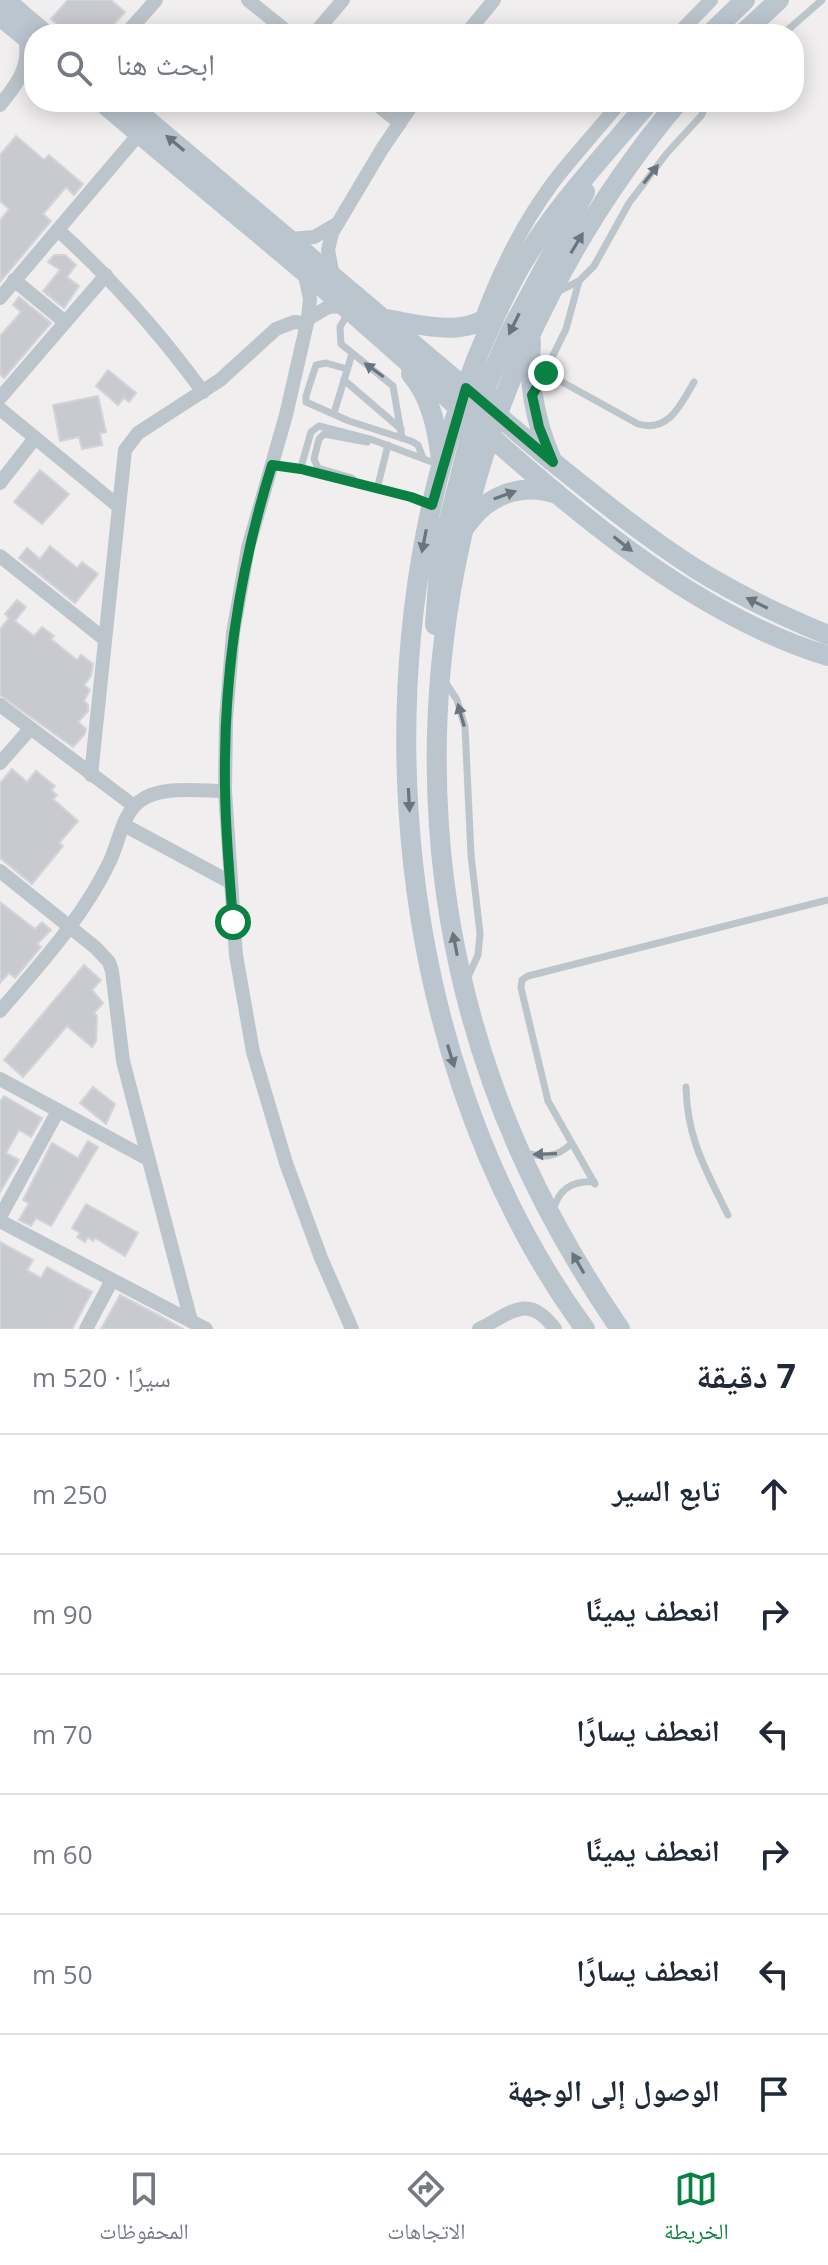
<!DOCTYPE html>
<html lang="ar">
<meta charset="utf-8">
<style>
:root{--surface:#fff;--page:#f6f6f7;--text:#1f2937;--muted:#747a83;--line:#e0e1e3;--accent:#0b8043}
body{margin:0;font-family:"Open Sans","Noto Naskh Arabic",sans-serif;background:var(--page);color:var(--text);direction:rtl}
.stop{position:absolute;width:24px;height:24px;margin:-18px;border:6px solid #0b8043;border-radius:50%;background:#fff}
.stop.end{background:#0b8043;border-color:#fff;box-shadow:0 2px 8px #0008}
.list{margin:0;padding:0;list-style:none}
h2{display:flex;justify-content:space-between;align-items:center;height:104px;margin:0;padding:0 32px;font-size:34px}
h2 small{font-size:26px;font-weight:400;color:var(--muted)}
.list li{display:grid;grid-template-columns:52px 1fr auto;gap:24px;align-items:center;box-sizing:border-box;height:120px;padding:0 32px;border-top:2px solid var(--line)}
.list b{display:block;font-size:30px;white-space:nowrap}
.list em{font-size:26px;font-style:normal;color:var(--muted)}
.icon{flex:none;width:44px;height:44px;fill:none;stroke:currentColor;stroke-width:2;stroke-linecap:round;stroke-linejoin:round}
.map{position:relative;flex:none;width:828px;height:1329px;overflow:hidden;direction:ltr}
.search{position:absolute;background:var(--surface);box-shadow:0 4px 20px #0003;left:24px;right:24px;top:24px;height:88px;display:flex;align-items:center;gap:20px;box-sizing:border-box;padding:0 28px;border-radius:32px;color:var(--muted);font-size:30px}
.sheet{height:824px;background:var(--surface)}
nav{display:flex;justify-content:space-around;align-items:center;box-sizing:border-box;height:112px;border-top:2px solid var(--line);background:var(--surface);font-size:22px;color:var(--muted)}
nav a{display:grid;justify-items:center;gap:4px}
nav .on{color:var(--accent)}
.map>svg:first-child{display:block}
</style>
<div class="map">
<svg width="828" height="1329" viewBox="0 0 828 1329">
<rect width="100%" height="100%" fill="#f0eeee"/>
<g fill="#c9cad0" stroke="#d2d4d9" stroke-width="2">
<path d="M68,0H111L125,12L105,34H68L51,19Z"/>
<path d="M16,136L44,160L49,155L83,184L74,195L66,187L43,214L51,221L0,282V221L9,209L0,201V155Z"/>
<path d="M54,255H65L76,265L67,277L79,286L64,308L43,291L60,270L48,262Z"/>
<path d="M19,297L51,323L4,378L0,374V336L21,312L13,305Z"/>
<path d="M108,370L136,393L129,402L124,398L118,405L96,386Z"/>
<path d="M98,396L106,432L100,433L102,445L82,449L79,437L60,441L53,405Z"/>
<path d="M40,470L69,494L42,524L14,502Z"/>
<path d="M50,546L77,568L82,562L98,574L75,603L19,558L27,548L40,559Z"/>
<path d="M17,600L26,607L15,621L34,636L42,627L54,636L51,639L77,660L81,655L93,664L91,676L84,685L90,690L84,701L88,705V711L78,722L86,729L85,734L73,747L0,695V629L9,618L5,614Z"/>
<path d="M12,769L27,782L36,771L55,786L51,790L57,795L53,799L78,821L59,843L63,846L32,884L0,858V783Z"/>
<path d="M0,902L35,929L42,922L51,930L37,944L41,947L15,978L9,973L0,983Z"/>
<path d="M84,965L101,980L92,990L103,1003L94,1013L97,1016L96,1041L92,1047L67,1026L23,1077L4,1060Z"/>
<path d="M93,1087L115,1104L106,1124L80,1103Z"/>
<path d="M4,1096L42,1118L31,1137L19,1130L6,1153L19,1160L0,1192V1102Z"/>
<path d="M88,1141L98,1147L51,1226L36,1218L31,1226L19,1220L29,1203L23,1200L52,1143L78,1158Z"/>
<path d="M86,1204L138,1233L125,1256L95,1238L93,1241L88,1237L85,1242L77,1237L80,1233L72,1228Z"/>
<path d="M0,1242L33,1260L27,1270L41,1278L47,1267L92,1292L72,1329H0Z"/>
<path d="M120,1295L160,1316L183,1329H101Z"/>
</g>
<g fill="none" stroke-linecap="round" stroke-linejoin="round">
<g stroke="#bdc5cc" stroke-width="7">
<path d="M783,34L822,0"/>
<path d="M559,291L579,281L594,266L629,203L667,153L701,116L708,102"/>
<path d="M348,313L340,327L341,344L393,386L402,438"/>
<path d="M347,369L326,363L316,365L306,396V402L349,421L411,441L418,445L423,458"/>
<path d="M546,373L638,424C669,433 681,404 694,382"/>
<path d="M344,380L401,429"/>
<path d="M538,386L566,329L579,281"/>
<path d="M334,413L352,354"/>
<path d="M272,465L301,469"/>
<path d="M358,485L352,478L318,468L314,459L319,439L324,434L367,442"/>
<path d="M377,489L388,445"/>
<path d="M431,505L411,497L306,472L301,467L311,432L319,426L373,440L440,465"/>
<path d="M446,683L457,700L465,727L471,855L480,933L478,955L467,979"/>
<path d="M686,1087C687,1139 706,1170 728,1215"/>
<path d="M525,1152C543,1159 557,1157 571,1144"/>
<path d="M595,1184L548,1101L521,988L522,980L528,976L828,900"/>
<path d="M553,1211C558,1190 572,1180 594,1182"/>
</g>
<g stroke="#bdc5cc" stroke-width="14">
<path d="M248,0L290,34"/>
<path d="M126,34L156,0"/>
<path d="M314,34L343,0"/>
<path d="M466,34L494,0"/>
<path d="M678,34L711,0"/>
<path d="M374,102L400,123"/>
<path d="M0,105C18,83 31,66 25,37"/>
<path d="M58,230C112,279 160,333 203,392"/>
<path d="M290,239L314,237L335,225"/>
<path d="M304,271L310,299L308,319L286,415L248,548L233,633L226,719L225,791L236,955L253,1052L286,1163L321,1258L352,1329"/>
<path d="M333,276L328,250L332,233L382,149L414,102"/>
<path d="M14,280L65,322"/>
<path d="M0,298L139,134"/>
<path d="M308,319L328,307L344,306"/>
<path d="M480,323C498,273 521,226 552,184C573,156 598,130 620,102"/>
<path d="M0,398L106,275"/>
<path d="M0,409L118,506"/>
<path d="M0,483L35,438"/>
<path d="M0,556L103,638"/>
<path d="M0,705L134,806"/>
<path d="M0,763L30,729"/>
<path d="M91,775L125,450L138,433L220,380L276,329L294,322L306,323"/>
<path d="M124,825L230,882"/>
<path d="M0,871L96,948L109,962L112,971L123,1061L191,1321"/>
<path d="M0,1011C40,964 83,918 110,861C119,842 122,814 140,801C161,785 200,791 225,791"/>
<path d="M0,1079L148,1159"/>
<path d="M0,1217L58,1111"/>
<path d="M0,1221L206,1329"/>
<path d="M86,1329L112,1280"/>
<path d="M479,1329C512,1313 528,1292 555,1329"/>
</g>
<g stroke="#bbc5ce" stroke-width="20">
<path d="M5,0L45,34"/>
<path d="M0,16L34,44"/>
<path d="M710,34L745,0"/>
<path d="M742,34L779,0"/>
<path d="M102,102C192,180 285,253 374,332C507,448 657,604 828,656"/>
<path d="M126,102L553,462C599,499 646,537 696,569C738,595 782,616 828,635"/>
<path d="M385,319C423,325 469,340 499,308"/>
<path d="M531,342C528,383 535,421 551,458"/>
<path d="M411,374C431,397 437,429 441,459"/>
<path d="M484,412L487,385L511,330L585,192"/>
<path d="M466,526C487,495 521,482 557,494"/>
<path d="M435,625L440,555L469,441L473,410"/>
<path d="M585,1329C375,1042 348,589 515,276C550,212 602,158 649,102"/>
<path d="M620,1329C568,1253 523,1170 492,1082C373,747 451,372 678,102"/>
</g>
</g>
<defs><path id="oneway-solid" d="M-6-.8H1V-3.2L6.5 0L1 3.2V.8H-6Z" transform="scale(2)"/></defs>
<g fill="#6a747c">
<use href="#oneway-solid" transform="translate(175 143) rotate(-140)"/>
<use href="#oneway-solid" transform="translate(577 243) rotate(-59)"/>
<use href="#oneway-solid" transform="translate(514 324) rotate(116)"/>
<use href="#oneway-solid" transform="translate(505 495) rotate(-20)"/>
<use href="#oneway-solid" transform="translate(424 541) rotate(101)"/>
<use href="#oneway-solid" transform="translate(623 544) rotate(38)"/>
<use href="#oneway-solid" transform="translate(757 603) rotate(-154)"/>
<use href="#oneway-solid" transform="translate(409 800) rotate(87)"/>
<use href="#oneway-solid" transform="translate(455 944) rotate(-101)"/>
<use href="#oneway-solid" transform="translate(451 1056) rotate(73)"/>
<use href="#oneway-solid" transform="translate(578 1263) rotate(-120)"/>
</g>
<g fill="#6b747c">
<use href="#oneway-solid" transform="translate(651 174) rotate(-52)"/>
<use href="#oneway-solid" transform="translate(374 370) rotate(-144)"/>
<use href="#oneway-solid" transform="translate(461 715) rotate(-106)"/>
<use href="#oneway-solid" transform="translate(545 1154) rotate(178)"/>
</g>
<g fill="none" stroke-linecap="round" stroke-linejoin="round">
<path stroke="#0b8043" stroke-width="10" d="M233,922C229,868 224,813 225,758C226,657 242,561 272,465L301,469L411,497L432,505L466,388L553,462L539,427L532,395L546,373"/>
</g>
</svg>
<div class="stop" style="left:233px;top:922px"></div>
<div class="stop end" style="left:546px;top:373px"></div>
<div class="search"><svg class="icon" aria-label="search" viewBox="0 0 24 24"><circle cx="10" cy="10" r="6"/><path d="M15 15l6 6"/></svg>ابحث هنا</div>
</div>
<section class="sheet">
<h2>7 دقيقة<small>سيرًا · 520 m</small></h2>
<ul class="list">
<li><svg class="icon" aria-label="ahead" viewBox="0 0 24 24"><path d="M12 20V5M6 11l6-6 6 6"/></svg><div><b>تابع السير</b></div><em>250 m</em></li>
<li><svg class="icon" aria-label="right" viewBox="0 0 24 24"><path d="M7 20v-9h11M14 6l5 5-5 5"/></svg><div><b>انعطف يمينًا</b></div><em>90 m</em></li>
<li><svg class="icon" aria-label="left" viewBox="0 0 24 24"><path d="M17 20v-9H6M10 6l-5 5 5 5"/></svg><div><b>انعطف يسارًا</b></div><em>70 m</em></li>
<li><svg class="icon" aria-label="right" viewBox="0 0 24 24"><path d="M7 20v-9h11M14 6l5 5-5 5"/></svg><div><b>انعطف يمينًا</b></div><em>60 m</em></li>
<li><svg class="icon" aria-label="left" viewBox="0 0 24 24"><path d="M17 20v-9H6M10 6l-5 5 5 5"/></svg><div><b>انعطف يسارًا</b></div><em>50 m</em></li>
<li><svg class="icon" aria-label="arrive" viewBox="0 0 24 24"><path d="M6 21V4h12l-3 4 3 4H6"/></svg><div><b>الوصول إلى الوجهة</b></div></li>
</ul>
</section>
<nav>
<a class="on"><svg class="icon" aria-label="map" viewBox="0 0 24 24"><path d="M3 6l6-2 6 2 6-2v14l-6 2-6-2-6 2zM9 4v14M15 6v14"/></svg>الخريطة</a>
<a><svg class="icon" aria-label="directions" viewBox="0 0 24 24"><path d="M12 3l9 9-9 9-9-9zM9 14v-3h6M13 9l2 2-2 2"/></svg>الاتجاهات</a>
<a><svg class="icon" aria-label="saved" viewBox="0 0 24 24"><path d="M7 4h10v16l-5-4-5 4z"/></svg>المحفوظات</a>
</nav>
